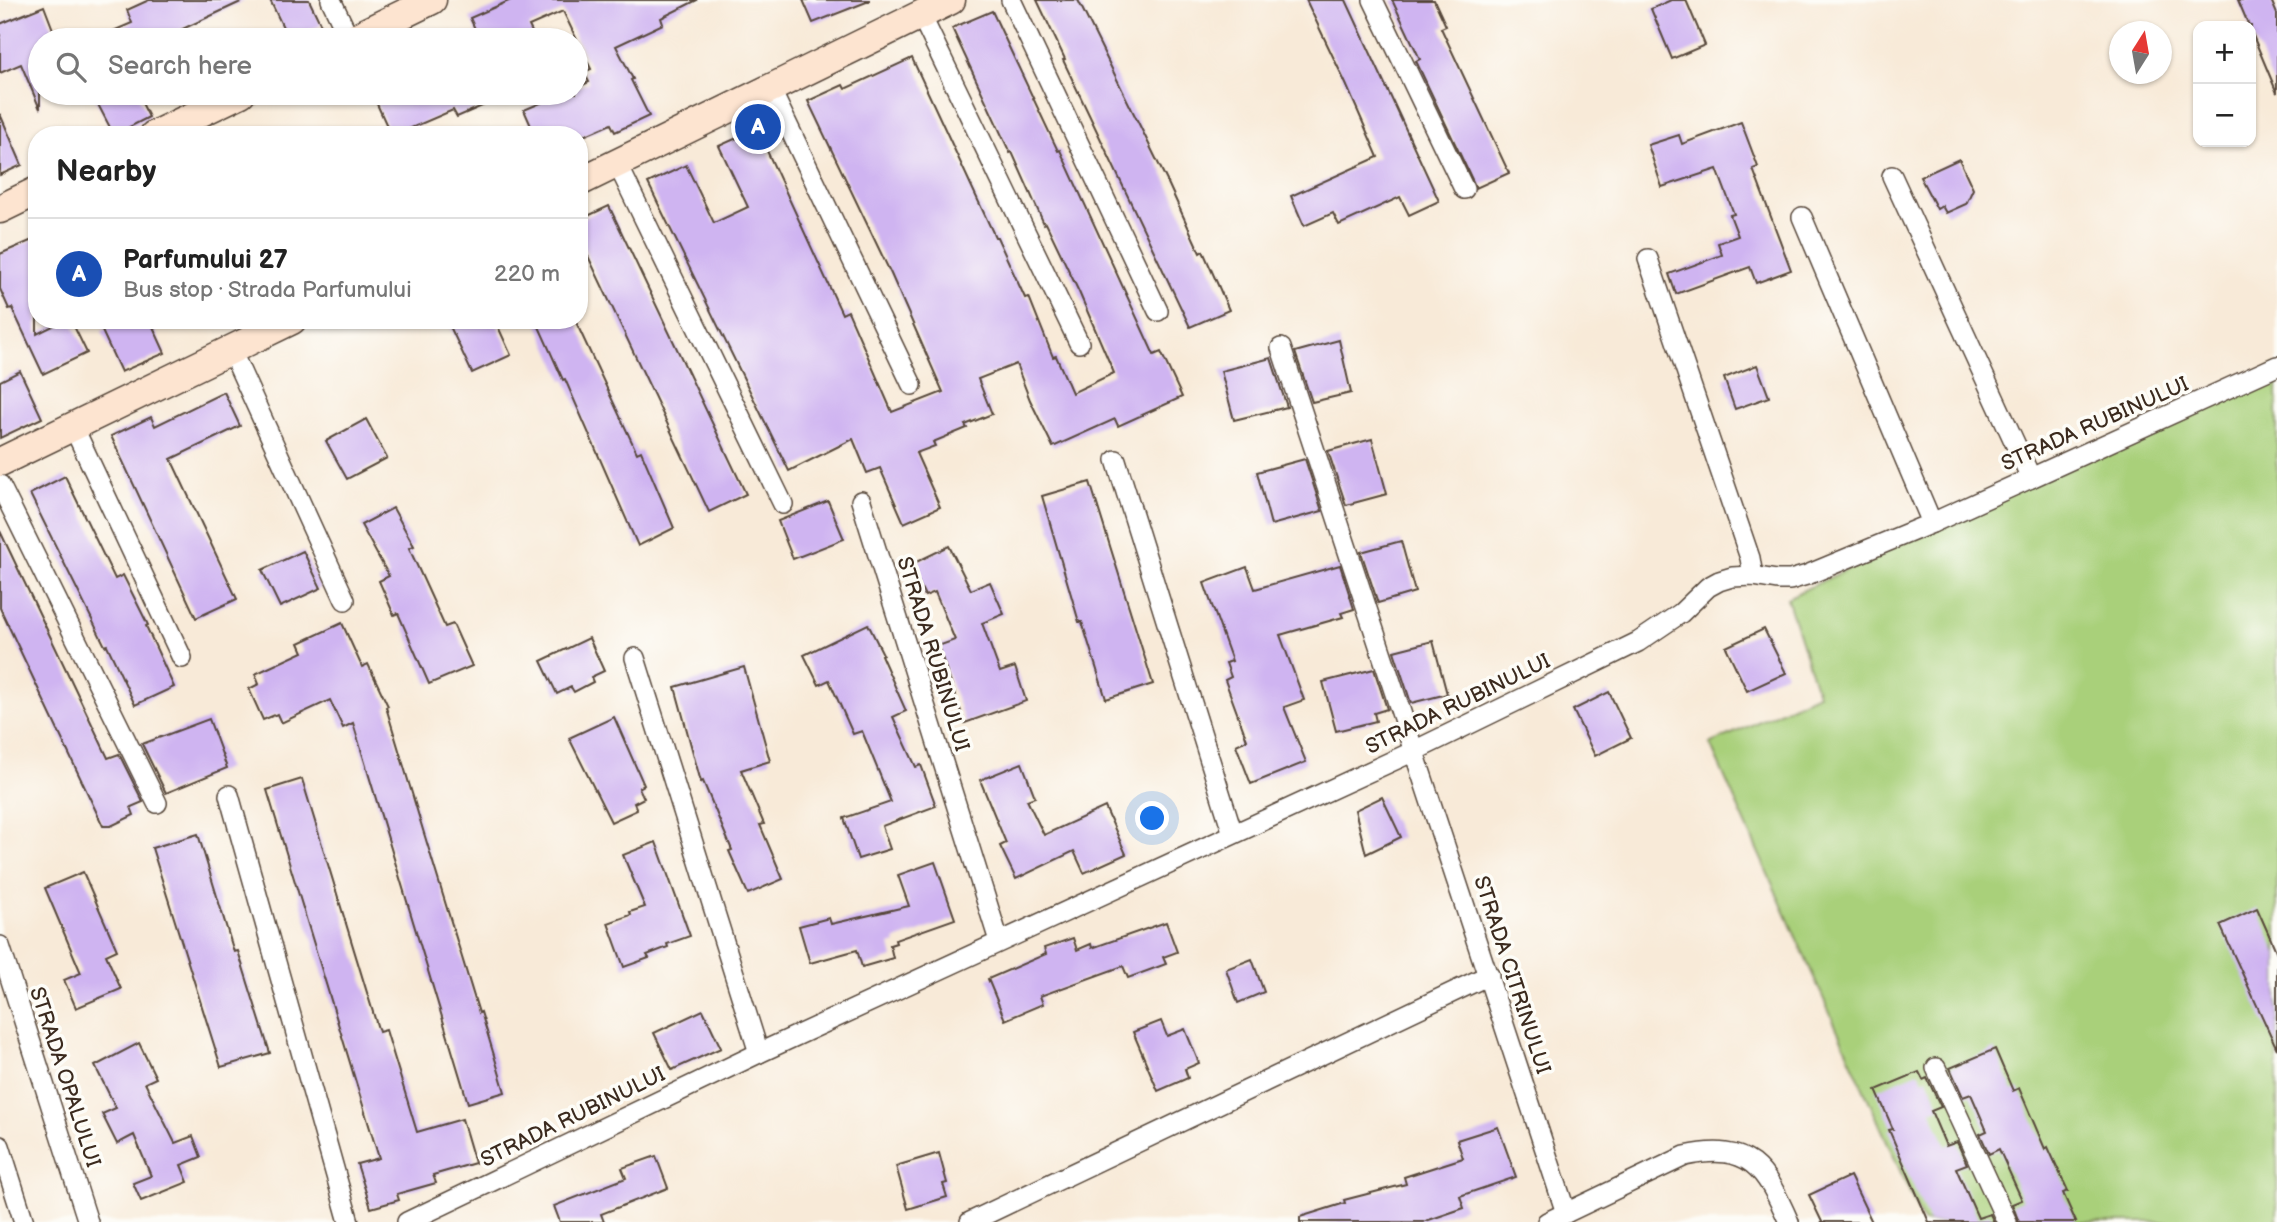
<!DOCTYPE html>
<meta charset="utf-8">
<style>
:root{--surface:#fff;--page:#f2f2f2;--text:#222;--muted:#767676;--line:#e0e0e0;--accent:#0b8043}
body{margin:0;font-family:"Balsamiq Sans",sans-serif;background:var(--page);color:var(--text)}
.controls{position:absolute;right:21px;top:21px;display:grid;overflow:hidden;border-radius:14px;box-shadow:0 2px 5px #0004}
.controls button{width:63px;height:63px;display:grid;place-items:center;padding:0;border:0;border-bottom:2px solid var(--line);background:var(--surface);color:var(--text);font:35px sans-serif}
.compass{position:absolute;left:2109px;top:21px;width:63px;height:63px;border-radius:50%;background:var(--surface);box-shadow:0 2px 5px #0004;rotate:11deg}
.you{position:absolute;left:1153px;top:819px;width:24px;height:24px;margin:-18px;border:5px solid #fff;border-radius:50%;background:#1a73e8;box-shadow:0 0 0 10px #1a73e833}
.badge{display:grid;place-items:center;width:46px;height:46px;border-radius:50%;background:var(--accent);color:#fff;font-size:23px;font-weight:700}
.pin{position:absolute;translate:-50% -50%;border:4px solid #fff;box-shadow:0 2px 7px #0006}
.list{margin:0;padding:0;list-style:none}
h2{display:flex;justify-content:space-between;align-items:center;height:91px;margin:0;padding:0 28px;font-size:30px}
h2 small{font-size:23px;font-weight:400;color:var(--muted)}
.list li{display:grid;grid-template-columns:46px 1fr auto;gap:21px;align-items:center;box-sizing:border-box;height:112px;padding:0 28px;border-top:2px solid var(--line)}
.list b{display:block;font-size:26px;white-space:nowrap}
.list p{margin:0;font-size:23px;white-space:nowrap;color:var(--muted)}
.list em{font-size:23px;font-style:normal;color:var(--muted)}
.icon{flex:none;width:38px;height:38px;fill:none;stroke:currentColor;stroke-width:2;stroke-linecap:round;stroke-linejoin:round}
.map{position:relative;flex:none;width:2277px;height:1222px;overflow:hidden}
.search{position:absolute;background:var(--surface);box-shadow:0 2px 5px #0004;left:28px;top:28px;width:560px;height:77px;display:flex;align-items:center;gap:18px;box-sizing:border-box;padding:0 24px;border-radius:38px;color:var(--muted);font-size:26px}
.panel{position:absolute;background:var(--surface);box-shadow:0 2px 5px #0004;left:28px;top:126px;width:560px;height:203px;border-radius:28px}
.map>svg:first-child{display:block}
</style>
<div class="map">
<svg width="2277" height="1222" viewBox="0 0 2277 1222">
<rect width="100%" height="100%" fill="#fdfcf7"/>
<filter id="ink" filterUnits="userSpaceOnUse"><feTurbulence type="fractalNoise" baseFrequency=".0143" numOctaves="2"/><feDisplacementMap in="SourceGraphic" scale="14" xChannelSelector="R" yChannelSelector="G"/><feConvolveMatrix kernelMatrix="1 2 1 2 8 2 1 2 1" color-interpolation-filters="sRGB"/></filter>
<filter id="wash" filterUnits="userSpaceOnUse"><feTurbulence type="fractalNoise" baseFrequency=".00686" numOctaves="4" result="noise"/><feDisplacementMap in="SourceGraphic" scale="28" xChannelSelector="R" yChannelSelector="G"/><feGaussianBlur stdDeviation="1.57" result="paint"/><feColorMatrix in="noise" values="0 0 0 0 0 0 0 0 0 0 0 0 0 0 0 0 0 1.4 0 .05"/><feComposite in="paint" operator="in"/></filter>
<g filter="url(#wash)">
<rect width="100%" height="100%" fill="#f8ead8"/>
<path fill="#a9d07a" stroke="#727d4c" stroke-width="2" d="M2277,365V1222H1923L1710,744L1818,694L1787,598Z"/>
<g id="blocks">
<g fill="#cfb4f1">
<path d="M149,0H245L159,40H92L132,23L127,10Z"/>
<path d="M270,0H309L321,25L289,40Z"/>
<path d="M511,0H697L661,18L663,24L616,46L633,79L631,80L649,116L615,132L611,124L586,135H535L524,110L564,93H576V88L589,82L584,72L591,69L563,11L529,26L536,40H480L470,18Z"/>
<path d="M803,0H869V1L813,23Z"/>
<path d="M1037,0H1078L1168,183L1200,253L1203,251L1229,310L1190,327L1063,60L1065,59Z"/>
<path d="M1306,0H1346L1439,201L1409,215L1400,197L1339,225L1333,213L1304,226L1291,196L1378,157L1346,84Z"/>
<path d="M1392,0H1434L1446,26L1441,28L1509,173L1476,188L1416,61L1420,59Z"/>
<path d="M1671,0H1686L1705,45L1672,59L1651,9Z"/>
<path d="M2238,0H2271L2277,14V93L2251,31V26H2249Z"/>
<path d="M44,6L57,40H40V109L21,64L0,73V24Z"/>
<path d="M992,11L1058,151L1060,150L1154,355L1161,352L1182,397L1118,426L1115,419L1053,447L1030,400L1016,364L978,379L992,414L965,425L967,428L933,442L935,446L916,453L940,507L904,523L880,468L867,473L853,439L789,471L648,183L686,165L714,223L748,207L719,146L757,129L842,314L848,311L892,412L943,392L891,274L808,101L843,85L845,89L912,58L995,237H997L1025,298L1029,297L1053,357L1056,356L1072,393L1114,373L1079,292L1046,223L1044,224L1012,152L1010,153L952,28Z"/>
<path d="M92,93H137L149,117L114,135Z"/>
<path d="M372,93H512L457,117L453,110L395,135H391Z"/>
<path d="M0,114L22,165L0,175Z"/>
<path d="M1741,122L1758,167L1753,169L1791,270L1756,283L1750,267L1676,294L1669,274L1722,255L1718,243L1738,236L1730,215L1734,214L1717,169L1662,187L1648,145L1679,135L1682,144Z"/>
<path d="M1959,159L1973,189L1966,204L1946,213L1942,206L1937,209L1920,177Z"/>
<path d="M609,206L746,494L709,512L579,237V220Z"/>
<path d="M37,238V334L65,320H71L87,353L43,374L12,308L9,309L0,289V254Z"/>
<path d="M127,320H150L165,353L121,372L102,331Z"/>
<path d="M447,320H495L511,355L472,373Z"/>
<path d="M536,320H575L637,453L641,451L674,528L638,546L565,379L563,380Z"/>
<path d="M1339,340L1351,393L1312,402L1295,352Z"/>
<path d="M1271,358L1287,407L1234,420L1221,371Z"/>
<path d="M1757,365L1769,397L1735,409L1724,378Z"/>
<path d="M20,371L42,418L0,438V381Z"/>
<path d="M224,392L240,426L171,459L237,599L196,618L111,436L151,417L155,426Z"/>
<path d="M366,419L387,458L347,479L326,441Z"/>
<path d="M1372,439L1387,494L1346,505L1328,451Z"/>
<path d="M1305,459L1322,511L1271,525L1257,472Z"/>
<path d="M65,476L115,579L123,575L148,625L146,626L174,687L135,705L107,645L105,646L30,494Z"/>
<path d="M1090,482L1153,684L1106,699L1082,622H1079L1042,496Z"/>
<path d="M828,501L844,539L793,559L778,521Z"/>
<path d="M393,508L414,546L409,548L445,627L453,624L472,666L429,684L398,613L394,615L379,581L389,576L361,525Z"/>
<path d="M0,531L108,758L119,754L143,802L131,807L134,815L111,826H103L0,608Z"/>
<path d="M1401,541L1415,592L1378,603L1361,552Z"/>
<path d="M949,546L971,590L990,582L1004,614L982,623L1000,672L1015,667L1026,701L965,723L938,646L955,640L935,592L925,596L910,565Z"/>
<path d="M303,551L321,588L280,607L262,570Z"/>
<path d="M1340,565L1354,609L1341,613L1343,617L1280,635L1304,700L1284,707L1306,762L1251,784L1236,745L1247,740L1225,680L1231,677L1226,663L1232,661L1204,583L1247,567L1255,589Z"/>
<path d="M342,623L362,667L368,664L388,706L386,707L423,830L479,1013L481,1012L505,1092L468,1103L353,723L343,728L330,700L281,723L277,714L263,720L249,689L259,684L255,674L303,652L299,643Z"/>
<path d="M868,624L883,654L881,655L906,711L893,717L916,767L921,765L936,806L882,826L890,849L858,859L844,818L891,802L862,731L853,734L829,680L819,685L804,655Z"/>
<path d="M1764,629L1786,673L1747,691L1726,647Z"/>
<path d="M589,638L604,671L591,677L593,682L574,692L571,687L557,694L541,661Z"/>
<path d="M1433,641L1447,694L1411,703L1394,651Z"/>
<path d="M744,667L770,761L741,770L764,824L760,825L783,879L748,894L729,851L732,850L703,781L701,782L675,687Z"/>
<path d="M1374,669L1387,709L1374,713L1376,721L1336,731L1323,682Z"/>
<path d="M1609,692L1631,738L1595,756L1573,710Z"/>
<path d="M614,717L644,785L639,788L644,798L634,803L637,810L611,822L569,738Z"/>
<path d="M209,719L227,768L166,793L142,744Z"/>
<path d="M1022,763L1035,797L1027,800L1044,835L1105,807L1126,854L1084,873L1074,851L1016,879L1000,846L1006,843L980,780Z"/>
<path d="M302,779L379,1032L386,1030L417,1132L462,1119L475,1163L433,1175L436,1183L397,1194L399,1200L371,1208L357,1164L379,1158L267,790Z"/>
<path d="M1382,797L1401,837L1366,854L1355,810Z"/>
<path d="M198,834L234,952L238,951L270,1053L221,1067L152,848Z"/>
<path d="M656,842L690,936L667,944L668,947L647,955L649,958L624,967L608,923L631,915L630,912L645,907L623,855Z"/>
<path d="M935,862L955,919L895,940L896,943L890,945L893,958L862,967L857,950L810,963L799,926L829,918L831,924L909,906L898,875Z"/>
<path d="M83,872L117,950L106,955L121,989L76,1008L64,980L81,973L45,888Z"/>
<path d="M2257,908L2277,953V1049L2220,925Z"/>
<path d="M1166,922L1177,952L1163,957L1166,964L1128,978L1123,966L1040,996L1043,1004L1005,1020L988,979L1046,954L1044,948L1073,938L1077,950L1091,944L1092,948Z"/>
<path d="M1252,959L1264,992L1238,1003L1226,969Z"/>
<path d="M703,1010L721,1048L672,1070L654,1033Z"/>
<path d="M1161,1021L1167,1036L1185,1029L1199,1063L1185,1069L1188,1078L1158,1091L1133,1032Z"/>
<path d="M139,1043L156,1078L145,1083L175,1143L193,1136L201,1157L181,1165L188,1182L141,1201L133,1183L151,1176L134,1135L117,1144L102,1114L116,1108L95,1066Z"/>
<path d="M1995,1049L2013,1091L2019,1088L2045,1149L2048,1147L2068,1191L2063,1193L2076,1222H2019L2012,1204L2022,1200L1999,1149L1989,1154L1980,1134L1987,1131L1971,1094L1963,1097L1950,1068Z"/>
<path d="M1919,1072L1923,1080L1927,1078L1941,1107L1931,1111L1946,1146L1957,1142L1967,1164L1956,1168L1978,1218L1990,1214L1994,1222H1929L1889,1130L1893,1129L1876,1090Z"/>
<path d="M1498,1127L1516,1177L1460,1196L1464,1208L1423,1222H1300V1217L1345,1203L1344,1200L1406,1184L1404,1177L1463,1158L1457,1140Z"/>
<path d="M939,1153L947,1183L943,1184L947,1197L908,1209L896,1166Z"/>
<path d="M656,1156L668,1188L601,1214L604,1222H560L554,1206L626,1178L622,1168Z"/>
<path d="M1850,1176L1872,1222H1822L1809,1195Z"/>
</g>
</g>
</g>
<g filter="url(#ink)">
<use href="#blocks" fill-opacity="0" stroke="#57473a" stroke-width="2"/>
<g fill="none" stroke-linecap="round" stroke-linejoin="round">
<defs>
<g id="street">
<path d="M331,0L350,40"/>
<path d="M1011,0L1158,311"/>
<path d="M1373,0L1464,189"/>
<path d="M921,15L1079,343"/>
<path d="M770,88L912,385"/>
<path d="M617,163L783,504"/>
<path d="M1892,176L2031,478"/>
<path d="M1802,217L1932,523"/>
<path d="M1648,259L1750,558L1753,576"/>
<path d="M1281,348L1566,1213"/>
<path d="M231,350L345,600"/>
<path d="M73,426L182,658"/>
<path d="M1116,460L1233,834"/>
<path d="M0,485L157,803"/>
<path d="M861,501L999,941"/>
<path d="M635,658L759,1053"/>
<path d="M229,795L349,1222"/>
<path d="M0,946L88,1222"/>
<path d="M1936,1068L2007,1222"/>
<path d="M0,1146L24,1222"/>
<path d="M407,1222L759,1053L1412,752L1638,642L1681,613L1708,587L1719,581L1732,577L1753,576L1777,580H1790L1807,575L1932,523L2277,366"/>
<path d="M970,1222L1489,975"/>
<path d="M1547,1222L1685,1156C1750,1142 1765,1168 1789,1222"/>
</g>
<g id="secondary">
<path d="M350,40L432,0"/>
<path d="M154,135L241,93"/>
<path d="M579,182L951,0"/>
<path d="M0,209L37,191"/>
<path d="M0,462L292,320"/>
</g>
</defs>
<use href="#street" stroke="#57473a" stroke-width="22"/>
<use href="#secondary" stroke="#57473a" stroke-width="31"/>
<use href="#street" stroke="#fff" stroke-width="19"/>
<use href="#secondary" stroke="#fde4d0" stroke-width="28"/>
</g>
</g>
<g text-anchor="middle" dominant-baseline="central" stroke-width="7" stroke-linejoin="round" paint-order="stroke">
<g font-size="21" fill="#3b2a1e" stroke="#fdfcf7">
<text transform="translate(2095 424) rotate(-24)">STRADA RUBINULUI</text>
<text transform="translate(933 654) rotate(73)">STRADA RUBINULUI</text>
<text transform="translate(1458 704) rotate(-26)">STRADA RUBINULUI</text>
<text transform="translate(1512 975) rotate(72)">STRADA CITRINULUI</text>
<text transform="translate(65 1077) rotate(72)">STRADA OPALULUI</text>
<text transform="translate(573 1117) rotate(-26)">STRADA RUBINULUI</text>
</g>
</g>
</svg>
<div class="controls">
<button>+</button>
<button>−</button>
</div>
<svg class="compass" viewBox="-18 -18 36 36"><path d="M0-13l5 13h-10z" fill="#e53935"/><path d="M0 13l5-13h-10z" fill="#767676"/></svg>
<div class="you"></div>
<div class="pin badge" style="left:758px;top:127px;background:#1a4fb4">A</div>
<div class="search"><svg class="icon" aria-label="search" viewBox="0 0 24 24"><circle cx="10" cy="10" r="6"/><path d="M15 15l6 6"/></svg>Search here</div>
<section class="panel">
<h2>Nearby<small></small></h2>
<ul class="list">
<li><span class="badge" style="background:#1a4fb4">A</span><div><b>Parfumului 27</b><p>Bus stop · Strada Parfumului</p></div><em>220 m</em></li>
</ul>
</section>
</div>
